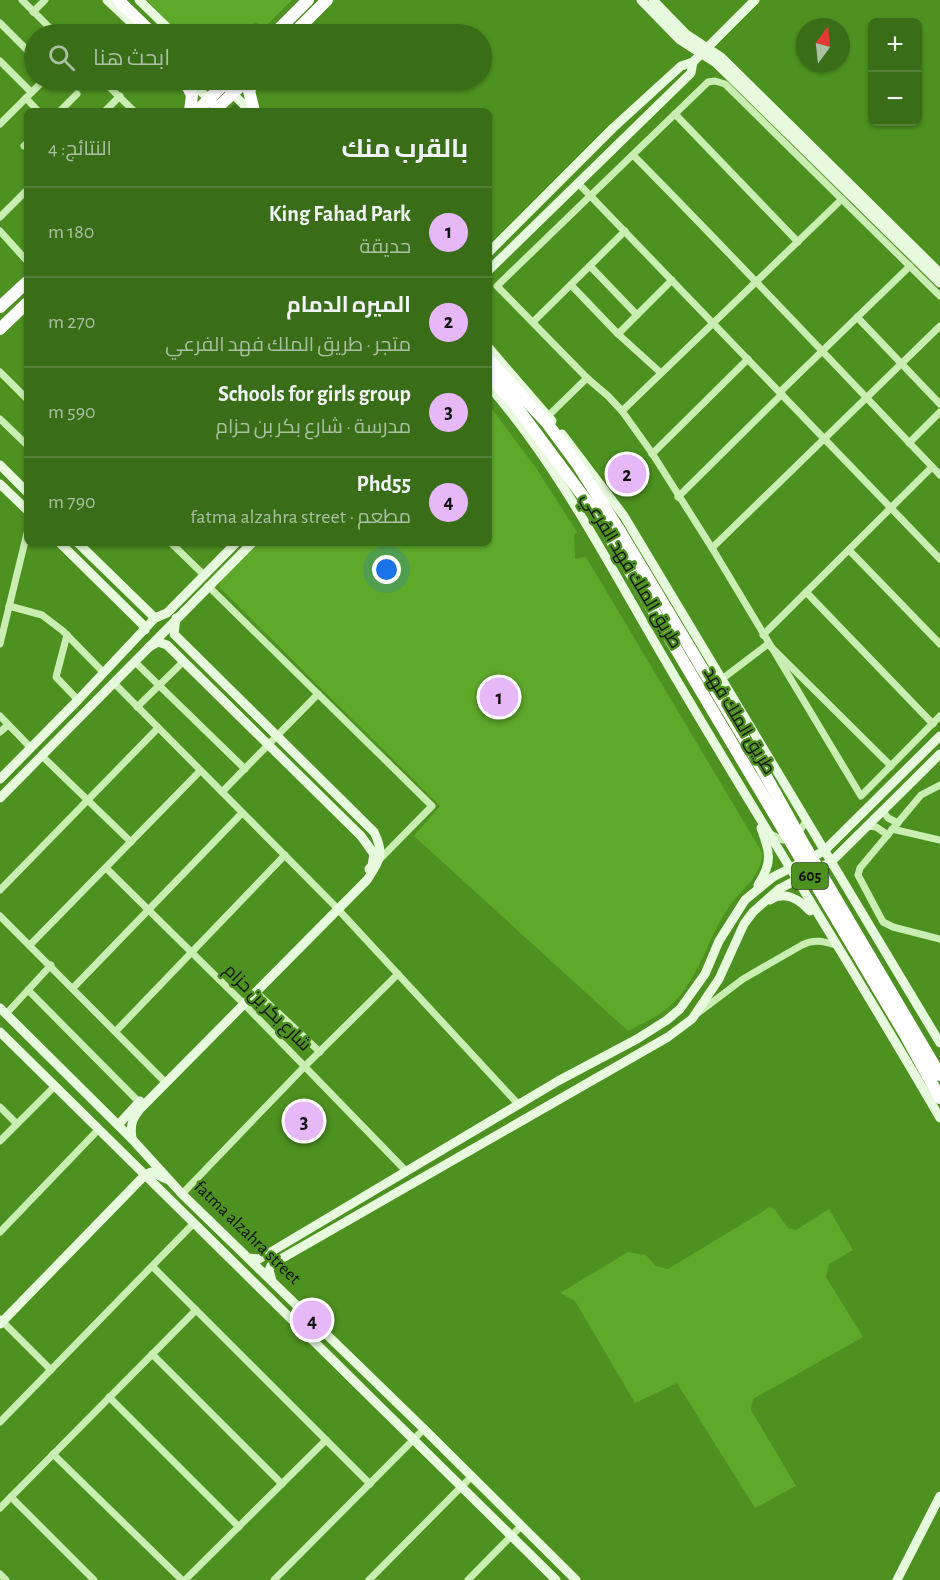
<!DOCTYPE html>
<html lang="ar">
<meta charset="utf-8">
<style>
:root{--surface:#3a6d18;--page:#417221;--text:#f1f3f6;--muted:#abc0a2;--line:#548037;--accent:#e6b8f8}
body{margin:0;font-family:"Alegreya Sans",Cairo,sans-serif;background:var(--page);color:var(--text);direction:rtl}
.controls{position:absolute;right:18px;top:18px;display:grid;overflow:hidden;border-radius:9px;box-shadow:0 2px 4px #0004}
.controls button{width:54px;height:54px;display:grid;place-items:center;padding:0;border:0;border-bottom:2px solid var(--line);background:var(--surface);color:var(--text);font:30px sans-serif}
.compass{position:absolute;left:796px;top:18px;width:54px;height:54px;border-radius:50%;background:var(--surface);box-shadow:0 2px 4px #0004;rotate:15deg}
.you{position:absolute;left:387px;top:570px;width:21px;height:21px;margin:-15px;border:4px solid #fff;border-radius:50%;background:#1a73e8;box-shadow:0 0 0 9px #1a73e833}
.badge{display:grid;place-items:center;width:39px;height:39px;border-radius:50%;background:var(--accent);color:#111;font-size:20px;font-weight:700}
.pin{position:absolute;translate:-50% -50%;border:3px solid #fff;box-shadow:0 2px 6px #0006}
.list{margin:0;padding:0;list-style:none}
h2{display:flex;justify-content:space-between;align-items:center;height:78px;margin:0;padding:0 24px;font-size:26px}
h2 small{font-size:20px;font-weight:400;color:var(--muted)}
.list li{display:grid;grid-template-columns:39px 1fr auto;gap:18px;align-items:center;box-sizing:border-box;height:90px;padding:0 24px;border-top:2px solid var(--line)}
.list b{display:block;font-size:22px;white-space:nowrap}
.list p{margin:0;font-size:20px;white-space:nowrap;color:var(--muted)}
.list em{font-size:20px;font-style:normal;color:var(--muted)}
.icon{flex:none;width:33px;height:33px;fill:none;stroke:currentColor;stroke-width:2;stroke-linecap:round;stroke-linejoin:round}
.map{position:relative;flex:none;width:940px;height:1580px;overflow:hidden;direction:ltr}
.search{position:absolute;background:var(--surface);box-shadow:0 2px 4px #0004;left:24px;top:24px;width:468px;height:66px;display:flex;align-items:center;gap:15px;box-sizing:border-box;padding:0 21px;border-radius:33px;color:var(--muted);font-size:22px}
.panel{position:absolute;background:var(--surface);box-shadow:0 2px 4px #0004;left:24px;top:108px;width:468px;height:438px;border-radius:9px;direction:rtl}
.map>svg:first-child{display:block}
</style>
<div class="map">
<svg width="940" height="1580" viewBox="0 0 940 1580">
<rect width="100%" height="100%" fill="#4d9120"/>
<g fill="#5ea92a">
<path d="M146,0H292L264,28L255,22L243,34H181Z"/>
<path d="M489,405L536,468L577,532L574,535L575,559L586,557L763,854C759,879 742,888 728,908C707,939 700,977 672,1004C660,1016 643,1023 628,1031L414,836L440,806L219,587L221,579L256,543H489Z"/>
<path d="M770,1207L775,1210L788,1228L796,1230L829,1209L853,1250L829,1264L826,1277L863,1337L753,1399L751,1410L796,1486L755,1508L677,1383L635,1403L575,1301L560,1293L628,1252L646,1255L656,1266L668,1269Z"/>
</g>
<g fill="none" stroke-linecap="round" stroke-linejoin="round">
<path stroke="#41771d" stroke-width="12" stroke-dasharray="12 6" stroke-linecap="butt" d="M207,80L238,111"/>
<g stroke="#caedb1" stroke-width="7">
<path d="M22,0L56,34"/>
<path d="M33,12L45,0"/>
<path d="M0,23L34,57"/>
<path d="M0,61L31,92"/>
<path d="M102,80L134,111"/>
<path d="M26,98L38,111"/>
<path d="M60,111L77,94"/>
<path d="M105,111L120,96"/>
<path d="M675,114L798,242"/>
<path d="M0,124L44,80"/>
<path d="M24,146L27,143"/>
<path d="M633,155C737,260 838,368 940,475"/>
<path d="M578,183L940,559"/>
<path d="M0,217L27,190"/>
<path d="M0,231L27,261"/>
<path d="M590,266L637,315"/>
<path d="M571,285L618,334L661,373"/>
<path d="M940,296L725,84L715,81L708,82L497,286L587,378L608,396L622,411L652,453L712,548L861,796L940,716"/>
<path d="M857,317L940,404"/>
<path d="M533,322L625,231"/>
<path d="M618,334L672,280"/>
<path d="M0,372L27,399"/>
<path d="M780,392L910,266"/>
<path d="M622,411L842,199"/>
<path d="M548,416L587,378"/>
<path d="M0,419L27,445"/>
<path d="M909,443L940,412"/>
<path d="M652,454L748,359"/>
<path d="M678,497L782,394"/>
<path d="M171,543L204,575"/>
<path d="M712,548L940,326"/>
<path d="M849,550L940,644"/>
<path d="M208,586L432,806L381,858"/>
<path d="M806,592L933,724"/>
<path d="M9,606L42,615L63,631L104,673"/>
<path d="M67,635L56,677L78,700"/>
<path d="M763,635L932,467"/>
<path d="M0,644L27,533"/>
<path d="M135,662L245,769"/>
<path d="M722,679L768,644L891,766"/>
<path d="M114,683L334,905L518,1104"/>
<path d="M137,707L184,661"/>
<path d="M0,716L30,747"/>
<path d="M0,732L8,725"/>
<path d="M42,756L131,842"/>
<path d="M940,785L921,795L860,868L858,875L883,922L893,927L940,939"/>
<path d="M222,792L318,694"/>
<path d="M883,811L888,818L898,823"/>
<path d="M868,826L876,827L888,835"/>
<path d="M892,829L940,840"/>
<path d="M770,834L783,840C795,836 801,832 806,820"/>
<path d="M106,868L244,1004L406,1171"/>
<path d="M0,890L158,728"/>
<path d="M0,916L162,1079"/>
<path d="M30,945L200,771"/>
<path d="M73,988L242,813"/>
<path d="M28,990L139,1102"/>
<path d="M256,992L320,1052"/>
<path d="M698,1013L743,979L802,945C814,939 823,941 835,945"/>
<path d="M6,1014L51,965"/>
<path d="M116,1031L285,855"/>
<path d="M0,1107L17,1124"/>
<path d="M0,1141L54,1087"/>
<path d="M182,1194L304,1067L398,974"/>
<path d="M0,1232L98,1130"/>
<path d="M153,1267L370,1484"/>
<path d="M0,1319L51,1370"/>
<path d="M152,1354L282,1484"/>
<path d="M109,1397L239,1527"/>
<path d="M0,1422L193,1224"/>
<path d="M53,1454L182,1580"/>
<path d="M11,1497L94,1580"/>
<path d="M0,1508L196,1310"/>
<path d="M0,1574L6,1580"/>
<path d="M185,1580L326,1440"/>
<path d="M274,1580L424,1429"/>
<path d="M369,1580L472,1476"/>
<path d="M468,1580L521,1526"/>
</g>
<g stroke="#e8fadd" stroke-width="9">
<path d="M107,0L143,34"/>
<path d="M139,0L174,34"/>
<path d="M641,0L680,40L716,63L940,283"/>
<path d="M653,0L686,34L721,57L940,273"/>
<path d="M189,80L213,103"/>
<path d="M219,80L250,111"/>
<path d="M489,252L613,128L681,66L693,62L755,0"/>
<path d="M489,270L691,73L693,62"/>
<path d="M489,348L552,421"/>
<path d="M489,386C560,468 610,567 665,660C755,814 851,964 940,1118"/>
<path d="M562,434L624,516L940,1043"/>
<path d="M0,465L27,492"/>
<path d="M0,484L27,510"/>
<path d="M60,543L142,624L145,630"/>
<path d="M78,543L155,618"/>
<path d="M149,647L158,642L167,645L361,836L374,854L372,866L369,869"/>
<path d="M0,779L78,700L155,618L167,613L236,543"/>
<path d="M0,798L252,543"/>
<path d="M758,885C773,862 770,852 761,828"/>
<path d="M770,900C785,890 800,900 810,911"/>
<path d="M0,1008L132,1139L182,1194L424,1429L576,1580"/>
<path d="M0,1032L556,1580"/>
<path d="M118,1125L140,1101"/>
<path d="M132,1139C130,1124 132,1119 141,1108L367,880C380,860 385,854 374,832L174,634L176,618"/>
<path d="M248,1258L259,1259L558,1081L637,1039L667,1020L680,1009L705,974L719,941L745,900L773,877L824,851L940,736"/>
<path d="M272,1281L269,1270L272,1264L668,1037L692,1019L719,979L744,924L753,912L779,889L831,862L940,754"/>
<path d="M0,1324L145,1175L151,1172L166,1179"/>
<path d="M897,1580L940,1496"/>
</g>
<g stroke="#fff" stroke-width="12">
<path d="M118,0L153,34"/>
<path d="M274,34L308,0"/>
<path d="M293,34L327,0"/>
<path d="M184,80L192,95L190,111"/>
<path d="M199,80L202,82"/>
<path d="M197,111L228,80"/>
<path d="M214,111L247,80"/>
<path d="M254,111L249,91L255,80"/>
<path d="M0,307L27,282"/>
<path d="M0,329L27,303"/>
<path d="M489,360L547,423L578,465L621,533L757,760L803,843L940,1075"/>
<path d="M489,376L513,402L594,511L906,1036L940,1098"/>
</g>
</g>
<g text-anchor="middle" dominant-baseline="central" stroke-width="4.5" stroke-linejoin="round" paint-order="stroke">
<rect fill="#4d9120" stroke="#233716" stroke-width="1.5" x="792" y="863" width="36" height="26" rx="4.5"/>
<g font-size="16" font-weight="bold" fill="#111">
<text x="810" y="876">605</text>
</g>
<g font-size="18" fill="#111" stroke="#4d9120">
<text transform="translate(631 571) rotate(59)">طريق الملك فهد الفرعي</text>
<text transform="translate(739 721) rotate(59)">طريق الملك فهد</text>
<text transform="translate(267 1008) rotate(45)">شارع بكر بن حزام</text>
<text transform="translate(247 1233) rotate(44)">fatma alzahra street</text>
</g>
</g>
</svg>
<div class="controls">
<button>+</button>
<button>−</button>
</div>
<svg class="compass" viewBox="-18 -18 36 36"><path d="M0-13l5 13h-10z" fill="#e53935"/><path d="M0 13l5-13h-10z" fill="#abc0a2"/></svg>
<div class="you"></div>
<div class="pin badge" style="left:499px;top:697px">1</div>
<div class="pin badge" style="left:627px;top:474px">2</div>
<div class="pin badge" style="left:304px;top:1121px">3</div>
<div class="pin badge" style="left:312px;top:1320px">4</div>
<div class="search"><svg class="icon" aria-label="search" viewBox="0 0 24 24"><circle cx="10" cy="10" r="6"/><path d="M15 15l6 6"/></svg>ابحث هنا</div>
<section class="panel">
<h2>بالقرب منك<small>النتائج: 4</small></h2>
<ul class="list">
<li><span class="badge">1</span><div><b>King Fahad Park</b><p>حديقة</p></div><em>180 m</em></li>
<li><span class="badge">2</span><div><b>الميره الدمام</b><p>متجر · طريق الملك فهد الفرعي</p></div><em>270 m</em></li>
<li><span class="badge">3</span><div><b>Schools for girls group</b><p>مدرسة · شارع بكر بن حزام</p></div><em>590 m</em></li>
<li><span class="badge">4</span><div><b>Phd55</b><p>مطعم · fatma alzahra street</p></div><em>790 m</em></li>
</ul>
</section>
</div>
